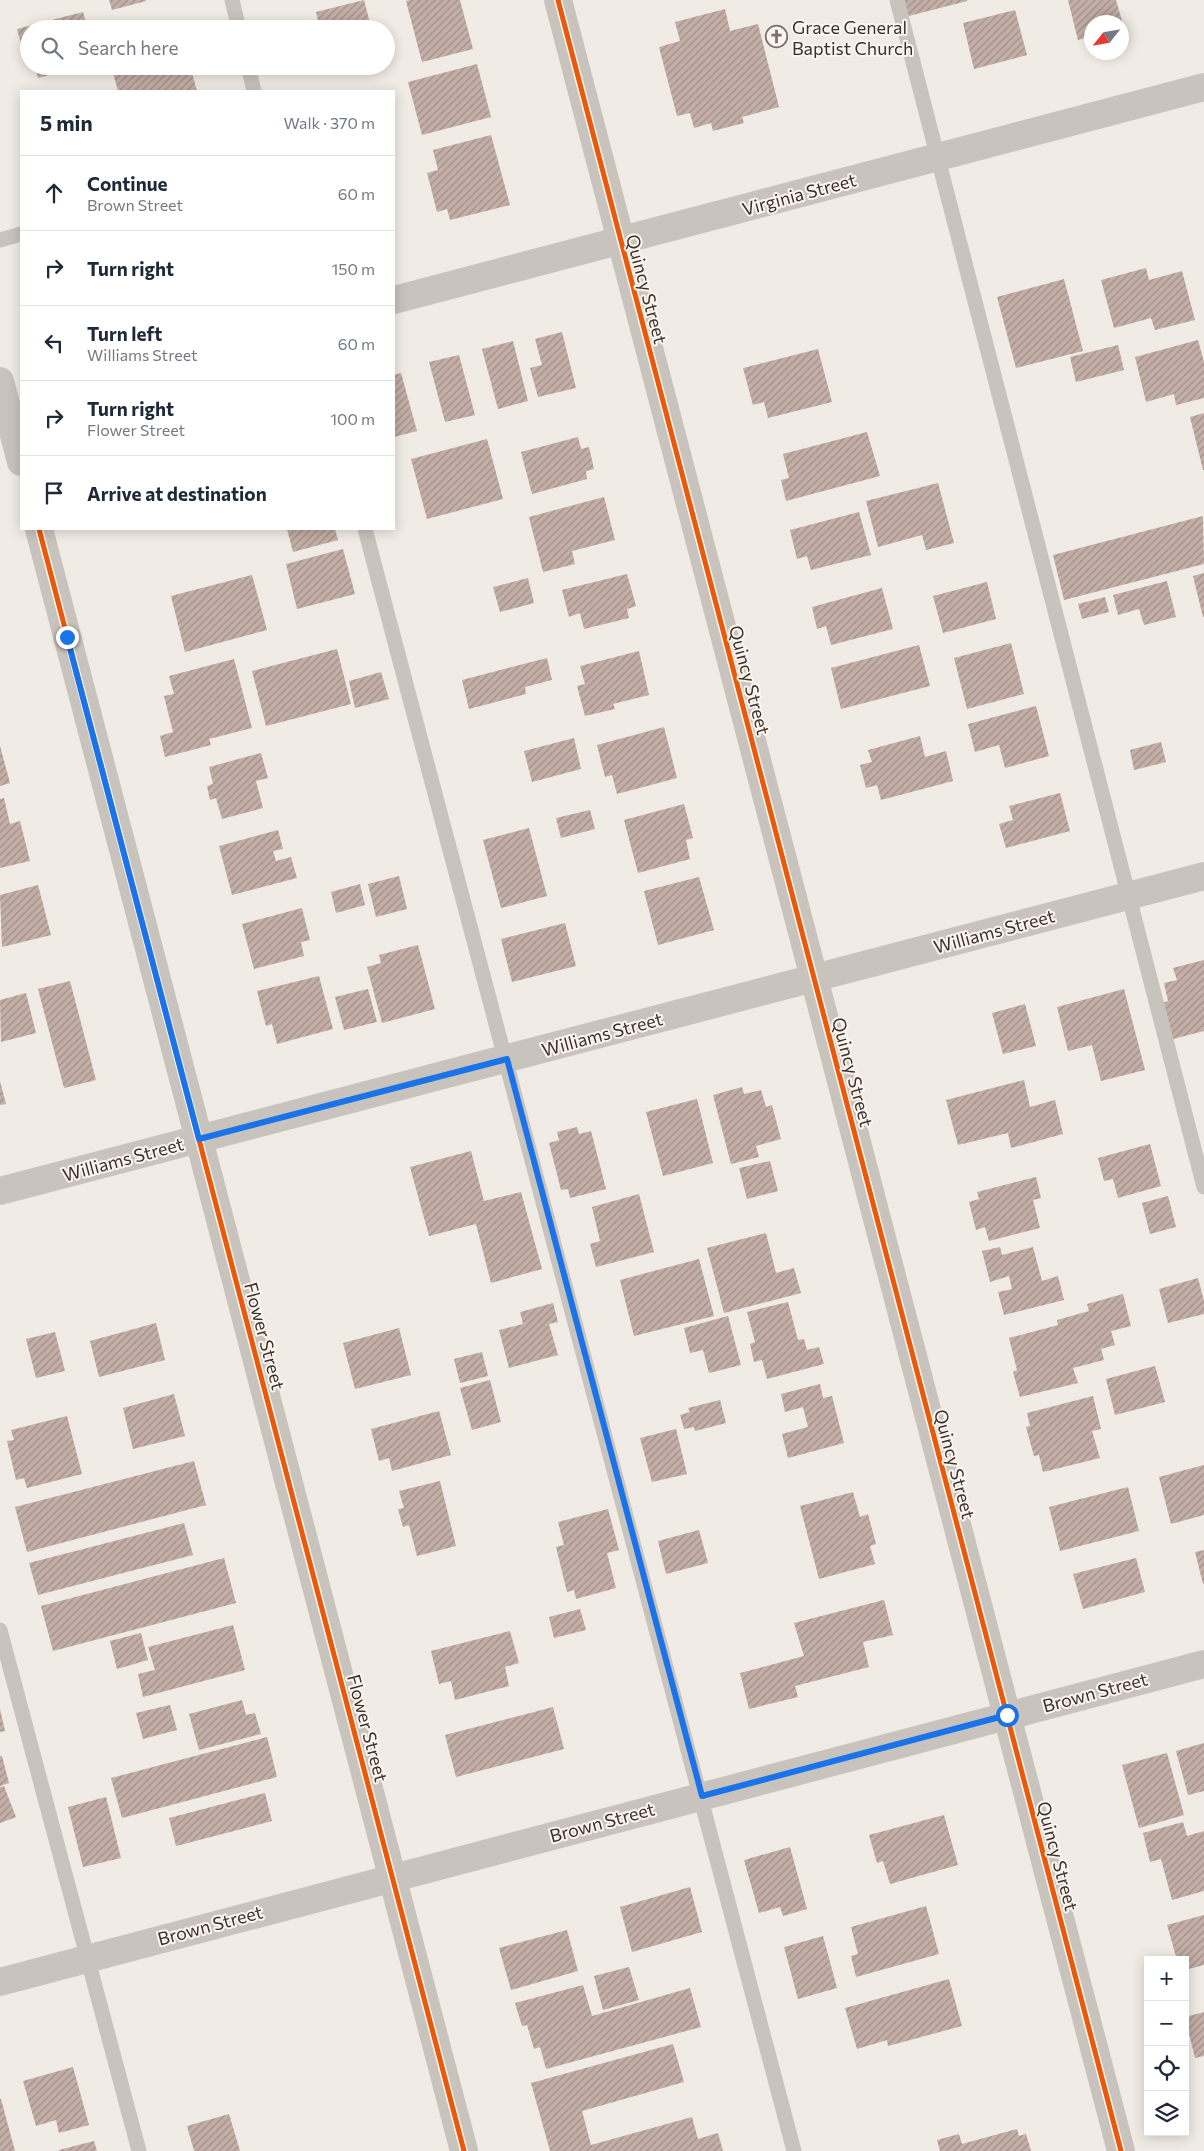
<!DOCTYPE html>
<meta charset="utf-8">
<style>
:root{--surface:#fff;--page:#f2f2f3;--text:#1f2937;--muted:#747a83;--line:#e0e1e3}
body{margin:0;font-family:Commissioner,sans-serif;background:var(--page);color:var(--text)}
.controls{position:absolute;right:15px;bottom:15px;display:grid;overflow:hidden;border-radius:0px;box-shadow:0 2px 12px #0003}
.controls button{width:45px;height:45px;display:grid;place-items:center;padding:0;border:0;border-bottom:1px solid var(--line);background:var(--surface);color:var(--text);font:25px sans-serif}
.compass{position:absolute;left:1084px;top:15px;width:45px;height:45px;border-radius:50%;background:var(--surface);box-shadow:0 2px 12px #0003;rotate:239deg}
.stop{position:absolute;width:15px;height:15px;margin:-11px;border:4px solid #1a73e8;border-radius:50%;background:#fff}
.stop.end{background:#1a73e8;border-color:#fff;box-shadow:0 1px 5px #0008}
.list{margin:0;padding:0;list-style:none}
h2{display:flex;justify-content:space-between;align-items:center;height:65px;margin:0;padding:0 20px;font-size:21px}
h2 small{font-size:16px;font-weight:400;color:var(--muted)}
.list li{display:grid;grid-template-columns:32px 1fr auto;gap:15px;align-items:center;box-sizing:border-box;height:75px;padding:0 20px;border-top:1px solid var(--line)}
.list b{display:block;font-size:19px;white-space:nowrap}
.list p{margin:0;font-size:16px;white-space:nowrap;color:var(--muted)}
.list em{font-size:16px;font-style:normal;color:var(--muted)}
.icon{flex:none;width:28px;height:28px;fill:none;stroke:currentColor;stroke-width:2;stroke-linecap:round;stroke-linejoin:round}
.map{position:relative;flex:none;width:1204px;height:2151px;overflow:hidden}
.search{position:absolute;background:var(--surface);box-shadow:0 2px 12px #0003;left:20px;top:20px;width:375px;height:55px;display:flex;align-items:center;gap:12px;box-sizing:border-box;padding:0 18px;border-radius:28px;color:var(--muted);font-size:19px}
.panel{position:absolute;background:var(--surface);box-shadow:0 2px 12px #0003;left:20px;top:90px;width:375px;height:440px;border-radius:0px}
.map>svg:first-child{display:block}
</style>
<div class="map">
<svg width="1204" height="2151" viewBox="0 0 1204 2151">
<defs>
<pattern id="building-hatch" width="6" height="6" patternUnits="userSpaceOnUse" patternTransform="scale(1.25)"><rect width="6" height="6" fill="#c3afa7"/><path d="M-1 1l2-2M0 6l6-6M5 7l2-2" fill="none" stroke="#a08f88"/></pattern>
</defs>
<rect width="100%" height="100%" fill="#f0ebe5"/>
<g fill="url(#building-hatch)">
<path d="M109,0H146V1L112,10Z"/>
<path d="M364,0L371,27L320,29L316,12Z"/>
<path d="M410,0H460L473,49L422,62L406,1Z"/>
<path d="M900,0H967V1L905,17Z"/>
<path d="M1068,0H1116L1124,28L1122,29V22H1092V36L1078,40Z"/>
<path d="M725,9L730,31L758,24L779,107L742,117L744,123L713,131L711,123L694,128L690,113L677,116L659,47L680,41L675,22Z"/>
<path d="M1015,10L1027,55L974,69L963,23Z"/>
<path d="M83,12L88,29H29V61L26,62L17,29Z"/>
<path d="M477,64L491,117L422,135L408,82Z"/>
<path d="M35,66H79V67L38,78Z"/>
<path d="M140,66H190L197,91H118L113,73Z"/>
<path d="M491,135L510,205L450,220L447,209L437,212L427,173L438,170L433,150Z"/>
<path d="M1146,268L1149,280L1182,271L1195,320L1155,330L1151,318L1114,328L1101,280Z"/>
<path d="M1064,279L1083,351L1016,368L997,297Z"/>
<path d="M562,332L576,388L538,397L530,368L542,365L535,339Z"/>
<path d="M1198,340L1204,362V398L1176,405L1174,394L1146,402L1135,357Z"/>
<path d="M513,341L528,401L498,409L482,349Z"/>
<path d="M1118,345L1124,370L1076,382L1070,357Z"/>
<path d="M818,349L832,402L768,418L764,402L753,405L743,368Z"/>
<path d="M459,355L475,415L445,422L429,362Z"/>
<path d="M401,373L417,431L394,437V375Z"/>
<path d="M1204,413V470H1203L1190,417Z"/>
<path d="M867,432L880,476L786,501L781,480L789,478L783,454Z"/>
<path d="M578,437L581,449L589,447L594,469L586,471L587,479L532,494L521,452Z"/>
<path d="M487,439L503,499L427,519L411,459Z"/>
<path d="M938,483L954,543L926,550L922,535L878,547L866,501Z"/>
<path d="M604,497L615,540L572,551L575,564L543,572L529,517Z"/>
<path d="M859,512L871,555L811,570L807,556L797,559L790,530Z"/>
<path d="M1203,516L1204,564L1064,600L1053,555Z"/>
<path d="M287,529H335L338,540L293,552Z"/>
<path d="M343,549L355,594L297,609L286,564Z"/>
<path d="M1204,573V617H1203L1193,576Z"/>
<path d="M627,574L636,606L627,609L629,618L584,629L580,613L569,617L562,590Z"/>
<path d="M252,575L267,630L185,652L171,596Z"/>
<path d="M528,578L534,603L500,612L493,587Z"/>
<path d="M1167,581L1176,617L1144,625L1139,609L1118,615L1113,595Z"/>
<path d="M987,582L996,619L943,633L933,596Z"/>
<path d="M882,588L893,629L831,645L826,626L817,629L812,607Z"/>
<path d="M1105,597L1109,612L1082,619L1078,604Z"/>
<path d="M1011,643L1024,694L967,709L954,658Z"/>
<path d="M919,645L930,686L841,709L831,668Z"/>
<path d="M337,649L351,704L266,726L252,671Z"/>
<path d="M639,651L649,695L613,704L615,709L585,716L577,686L585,684L580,666Z"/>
<path d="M547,658L552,680L525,687L526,694L469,709L462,680Z"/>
<path d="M234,659L252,728L209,739L211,745L165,757L160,736L173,732L164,696L174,694L169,676Z"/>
<path d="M381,672L389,699L355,708L349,681Z"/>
<path d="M1036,706L1049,756L1005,768L999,745L975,752L968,724Z"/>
<path d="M664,727L677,778L617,794L612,775L605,777L597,745Z"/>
<path d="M920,736L925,757L946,751L953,781L881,800L877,785L866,788L860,765L872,762L868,750Z"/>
<path d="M574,738L581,769L532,782L524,751Z"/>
<path d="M1161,742L1166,762L1134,770L1130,750Z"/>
<path d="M0,746L10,783L0,786Z"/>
<path d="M261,753L268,778L256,781L263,808L222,819L216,798L210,800L207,786L213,784L209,767Z"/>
<path d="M1060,793L1070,831L1006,848L999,824L1013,820L1009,806Z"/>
<path d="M4,798L10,824L20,821L30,861L0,868V799Z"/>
<path d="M684,804L693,838L686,840L690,859L638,873L624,820Z"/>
<path d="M590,810L595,829L561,838L556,818Z"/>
<path d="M529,828L547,896L501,908L483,840Z"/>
<path d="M278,830L283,849L273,851L276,861L291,857L297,878L232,895L219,846Z"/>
<path d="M399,876L407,909L376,917L368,884Z"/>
<path d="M699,877L714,930L658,945L644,891Z"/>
<path d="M360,884L365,905L336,913L331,892Z"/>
<path d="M38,885L51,935L2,947L0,895Z"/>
<path d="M302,908L310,940L301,942L304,956L254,969L242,924Z"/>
<path d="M565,923L576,966L512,982L501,939Z"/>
<path d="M418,945L435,1009L382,1023L367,967L381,963L379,955Z"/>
<path d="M1204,960V1031L1173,1039L1163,1003L1168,1001L1164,983L1177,980L1173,968Z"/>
<path d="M319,976L333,1029L277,1044L272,1024L266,1026L257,991Z"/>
<path d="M70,981L96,1080L64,1088L38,989Z"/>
<path d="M368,989L377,1022L344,1030L335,997Z"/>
<path d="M1124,989L1145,1070L1101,1081L1092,1045L1068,1051L1057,1007Z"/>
<path d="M26,993L36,1033L1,1042L0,1000Z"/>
<path d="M1025,1004L1036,1046L1003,1054L992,1013Z"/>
<path d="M1024,1080L1030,1107L1055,1100L1063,1134L1011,1148L1008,1133L958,1145L946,1100Z"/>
<path d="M0,1081L6,1104L0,1105Z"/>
<path d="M742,1087L744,1094L761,1090L766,1107L772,1105L781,1139L756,1146L759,1157L731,1164L713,1095Z"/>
<path d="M697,1099L713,1163L663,1176L646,1112Z"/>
<path d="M577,1127L579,1134L591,1131L606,1189L570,1198L568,1189L561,1190L549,1143L559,1140L557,1132Z"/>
<path d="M1150,1144L1161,1186L1118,1198L1113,1179L1104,1181L1098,1158Z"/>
<path d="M471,1151L484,1201L521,1192L542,1269L491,1283L476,1224L429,1236L410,1167Z"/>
<path d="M770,1161L778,1191L747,1199L739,1168Z"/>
<path d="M1036,1177L1041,1198L1033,1200L1040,1228L989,1241L985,1227L976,1230L969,1202L979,1199L977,1192Z"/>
<path d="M639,1194L654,1252L596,1267L590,1244L600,1241L592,1207Z"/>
<path d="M1168,1196L1176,1227L1150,1234L1142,1203Z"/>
<path d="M766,1233L776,1273L794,1268L801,1293L724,1313L707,1248Z"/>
<path d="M1000,1247L1002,1255L1033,1247L1042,1281L1058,1276L1064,1300L1004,1315L998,1292L1012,1289L1009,1276L990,1282L982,1251Z"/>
<path d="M699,1259L714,1316L634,1336L620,1280Z"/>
<path d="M1198,1278L1204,1301V1314L1168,1323L1159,1289Z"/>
<path d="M1123,1294L1131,1326L1111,1331L1115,1345L1101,1349L1104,1360L1073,1368L1078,1383L1020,1397L1013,1372L1017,1370L1009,1338L1058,1325L1057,1320L1089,1311L1087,1304Z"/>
<path d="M788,1302L798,1340L804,1339L807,1350L819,1347L824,1364L767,1379L762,1360L754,1362L750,1344L755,1342L747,1312Z"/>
<path d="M553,1303L558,1322L549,1324L558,1355L509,1368L499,1330L523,1324L520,1312Z"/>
<path d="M728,1316L741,1365L709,1373L703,1350L690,1353L684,1328Z"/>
<path d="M156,1323L165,1360L99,1377L90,1341Z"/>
<path d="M399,1328L411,1375L355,1389L343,1343Z"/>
<path d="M55,1332L65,1371L36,1378L26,1339Z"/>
<path d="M482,1352L488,1376L460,1383L454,1359Z"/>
<path d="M1155,1366L1165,1402L1115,1415L1106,1379Z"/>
<path d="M490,1380L501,1422L472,1430L460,1388Z"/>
<path d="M820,1384L823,1398L832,1396L844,1443L788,1458L782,1434L808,1427L803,1407L785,1412L781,1394Z"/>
<path d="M174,1394L185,1436L133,1449L123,1408Z"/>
<path d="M1093,1396L1101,1429L1092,1431L1100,1458L1043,1472L1039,1455L1034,1456L1026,1427L1030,1426L1027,1413Z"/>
<path d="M720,1400L726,1423L695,1431L694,1427L684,1429L680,1415L690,1412L688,1408Z"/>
<path d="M439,1411L451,1455L392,1471L389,1458L379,1461L371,1429Z"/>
<path d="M67,1416L82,1474L27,1488L24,1478L16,1480L7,1441L14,1440L11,1430Z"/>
<path d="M676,1429L687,1474L652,1482L640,1438Z"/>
<path d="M194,1461L206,1505L27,1552L15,1507Z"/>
<path d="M1204,1465V1515L1171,1524L1159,1477Z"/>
<path d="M440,1481L456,1546L417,1556L409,1525L403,1527L398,1509L404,1508L399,1491Z"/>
<path d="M1128,1487L1139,1531L1060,1551L1049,1507Z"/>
<path d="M853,1492L860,1517L868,1514L876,1544L870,1546L875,1564L819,1579L800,1506Z"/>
<path d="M608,1509L619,1550L607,1553L616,1588L576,1599L574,1590L567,1592L556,1547L564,1545L558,1522Z"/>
<path d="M184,1523L193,1555L38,1595L29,1563Z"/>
<path d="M699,1530L708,1563L666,1574L658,1541Z"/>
<path d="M1204,1550V1584H1203L1195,1552Z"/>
<path d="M224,1558L236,1603L53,1651L41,1606Z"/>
<path d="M1136,1558L1145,1592L1083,1609L1073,1574Z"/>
<path d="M884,1600L893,1635L863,1642L869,1667L795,1686L798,1697L749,1709L740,1673L804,1656L794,1623Z"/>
<path d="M580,1609L586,1630L554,1638L549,1617Z"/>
<path d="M233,1625L245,1670L143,1697L138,1674L155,1670L148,1647Z"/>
<path d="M510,1631L519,1663L505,1667L509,1686L455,1700L451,1681L439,1684L431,1651Z"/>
<path d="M141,1633L148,1660L117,1669L110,1641Z"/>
<path d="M242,1700L246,1715L255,1713L261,1734L199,1750L189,1714Z"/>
<path d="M170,1705L177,1730L143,1739L136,1713Z"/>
<path d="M553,1707L564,1749L456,1777L445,1735Z"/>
<path d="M0,1709L5,1731L0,1732Z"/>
<path d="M267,1737L277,1777L122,1818L111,1778Z"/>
<path d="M1204,1743V1791L1188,1795L1176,1751Z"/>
<path d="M1167,1753L1184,1815L1139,1828L1122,1765Z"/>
<path d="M0,1756H2L9,1783L0,1786Z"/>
<path d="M4,1786L16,1817L0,1823V1787Z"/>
<path d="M265,1793L272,1821L176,1846L169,1818Z"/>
<path d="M106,1797L121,1858L83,1867L68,1807Z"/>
<path d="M944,1815L958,1865L890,1884L883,1861L877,1863L869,1835Z"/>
<path d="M1183,1822L1187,1836L1204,1831V1891L1172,1900L1161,1859L1150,1862L1143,1833Z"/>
<path d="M790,1847L807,1909L783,1916L780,1907L759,1913L744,1860Z"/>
<path d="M690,1887L702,1932L632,1952L620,1907Z"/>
<path d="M926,1906L939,1954L856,1977L851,1956L858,1954L851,1927Z"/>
<path d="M1204,1915V1965L1185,1970V1960H1177L1167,1925Z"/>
<path d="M567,1930L578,1971L511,1990L499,1948Z"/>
<path d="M823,1936L837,1988L798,1999L784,1947Z"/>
<path d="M629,1967L639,2000L603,2010L594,1976Z"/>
<path d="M949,1979L962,2026L888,2046L887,2040L857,2049L845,2008Z"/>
<path d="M583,1985L592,2016L690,1988L701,2027L546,2069L540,2047L534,2049L527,2025L522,2026L515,2003Z"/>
<path d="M1204,2012V2056L1195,2058L1185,2017Z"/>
<path d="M673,2044L684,2082L582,2111L591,2145L692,2117L698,2139L718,2133L723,2151H550L531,2083Z"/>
<path d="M73,2067L89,2125L59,2133L56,2120L36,2126L23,2081Z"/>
<path d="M0,2099H1L15,2151H0Z"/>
<path d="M229,2114L240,2151H194L187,2126Z"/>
<path d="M1017,2129L1019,2136L1026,2134L1031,2151H940L937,2140L959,2134L962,2144Z"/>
<path d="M94,2141L97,2151H59V2150Z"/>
</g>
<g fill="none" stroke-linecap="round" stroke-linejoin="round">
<g stroke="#c9c3be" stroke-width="15">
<path d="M232,0L239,29"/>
<path d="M897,0L1204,1187"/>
<path d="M248,66L254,91"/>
<path d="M0,240L21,234"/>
<path d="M365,529L794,2151"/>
<path d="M0,1630L139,2151"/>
</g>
<g stroke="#c9c3be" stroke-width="28">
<path d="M558,0L1121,2151"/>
<path d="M394,300L1204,87"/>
<path d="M0,1191L1204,876"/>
<path d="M0,1982L1204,1664"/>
</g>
<g stroke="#c9c3be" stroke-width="28">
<path d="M0,381L21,462"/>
<path d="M39,529L464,2151"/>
</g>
<defs>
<g id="cycleway">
<path d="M558,0L1121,2151"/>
<path d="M39,529L464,2151"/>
</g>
</defs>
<use href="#cycleway" stroke="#fbf5ee" stroke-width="8"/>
<use href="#cycleway" stroke="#e8590c" stroke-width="5"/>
</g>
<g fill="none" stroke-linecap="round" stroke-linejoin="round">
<path stroke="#1a73e8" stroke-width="6" d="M67,637L199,1139L507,1059L702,1796L1007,1715"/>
</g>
<defs>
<symbol id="church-ring" viewBox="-11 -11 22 22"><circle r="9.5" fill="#fbf5ee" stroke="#7a716c" stroke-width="1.5"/><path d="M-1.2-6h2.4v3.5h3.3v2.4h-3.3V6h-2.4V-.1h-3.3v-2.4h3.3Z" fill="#7a716c"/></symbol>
</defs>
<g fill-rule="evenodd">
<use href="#church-ring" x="764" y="24" width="25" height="25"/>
</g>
<g text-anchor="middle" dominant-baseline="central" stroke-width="4" stroke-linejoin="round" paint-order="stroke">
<g font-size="18" fill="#3b302b" stroke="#fbf5ee" text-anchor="start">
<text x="792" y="27">Grace General<tspan x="792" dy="21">Baptist Church</tspan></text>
</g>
<g font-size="18" fill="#3b302b" stroke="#fbf5ee">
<text transform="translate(799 194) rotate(-15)">Virginia Street</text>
<text transform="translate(647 289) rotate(75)">Quincy Street</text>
<text transform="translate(750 680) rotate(75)">Quincy Street</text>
<text transform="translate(994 931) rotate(-15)">Williams Street</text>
<text transform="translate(602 1034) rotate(-15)">Williams Street</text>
<text transform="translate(853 1072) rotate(75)">Quincy Street</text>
<text transform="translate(123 1159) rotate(-15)">Williams Street</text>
<text transform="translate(265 1336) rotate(75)">Flower Street</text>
<text transform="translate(955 1464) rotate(75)">Quincy Street</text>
<text transform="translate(1095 1692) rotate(-15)">Brown Street</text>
<text transform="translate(368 1728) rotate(75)">Flower Street</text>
<text transform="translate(602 1822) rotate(-15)">Brown Street</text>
<text transform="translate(1058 1856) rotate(75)">Quincy Street</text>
<text transform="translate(210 1925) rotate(-15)">Brown Street</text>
</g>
</g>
</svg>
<div class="controls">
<button>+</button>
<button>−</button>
<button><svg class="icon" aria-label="locate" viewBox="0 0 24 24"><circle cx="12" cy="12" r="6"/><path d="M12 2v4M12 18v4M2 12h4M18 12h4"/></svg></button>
<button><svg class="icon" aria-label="layers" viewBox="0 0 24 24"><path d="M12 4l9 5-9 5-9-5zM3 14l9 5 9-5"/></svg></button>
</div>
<svg class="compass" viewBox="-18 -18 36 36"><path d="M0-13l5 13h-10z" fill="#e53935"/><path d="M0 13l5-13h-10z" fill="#747a83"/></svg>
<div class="stop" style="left:1007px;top:1715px"></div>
<div class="stop end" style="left:67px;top:637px"></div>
<div class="search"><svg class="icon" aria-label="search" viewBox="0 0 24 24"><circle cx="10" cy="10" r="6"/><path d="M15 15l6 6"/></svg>Search here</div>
<section class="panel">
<h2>5 min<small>Walk · 370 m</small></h2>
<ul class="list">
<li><svg class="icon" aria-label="ahead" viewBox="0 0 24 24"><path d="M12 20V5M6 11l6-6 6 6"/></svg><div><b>Continue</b><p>Brown Street</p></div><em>60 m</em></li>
<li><svg class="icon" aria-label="right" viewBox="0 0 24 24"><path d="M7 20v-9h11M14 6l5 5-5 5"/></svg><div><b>Turn right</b></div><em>150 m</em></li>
<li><svg class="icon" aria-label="left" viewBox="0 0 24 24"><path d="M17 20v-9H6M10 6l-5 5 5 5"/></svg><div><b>Turn left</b><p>Williams Street</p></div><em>60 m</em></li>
<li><svg class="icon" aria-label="right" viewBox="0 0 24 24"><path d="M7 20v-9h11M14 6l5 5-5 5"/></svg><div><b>Turn right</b><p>Flower Street</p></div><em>100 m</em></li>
<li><svg class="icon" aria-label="arrive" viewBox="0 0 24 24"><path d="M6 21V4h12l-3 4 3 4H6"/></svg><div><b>Arrive at destination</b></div></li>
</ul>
</section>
</div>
